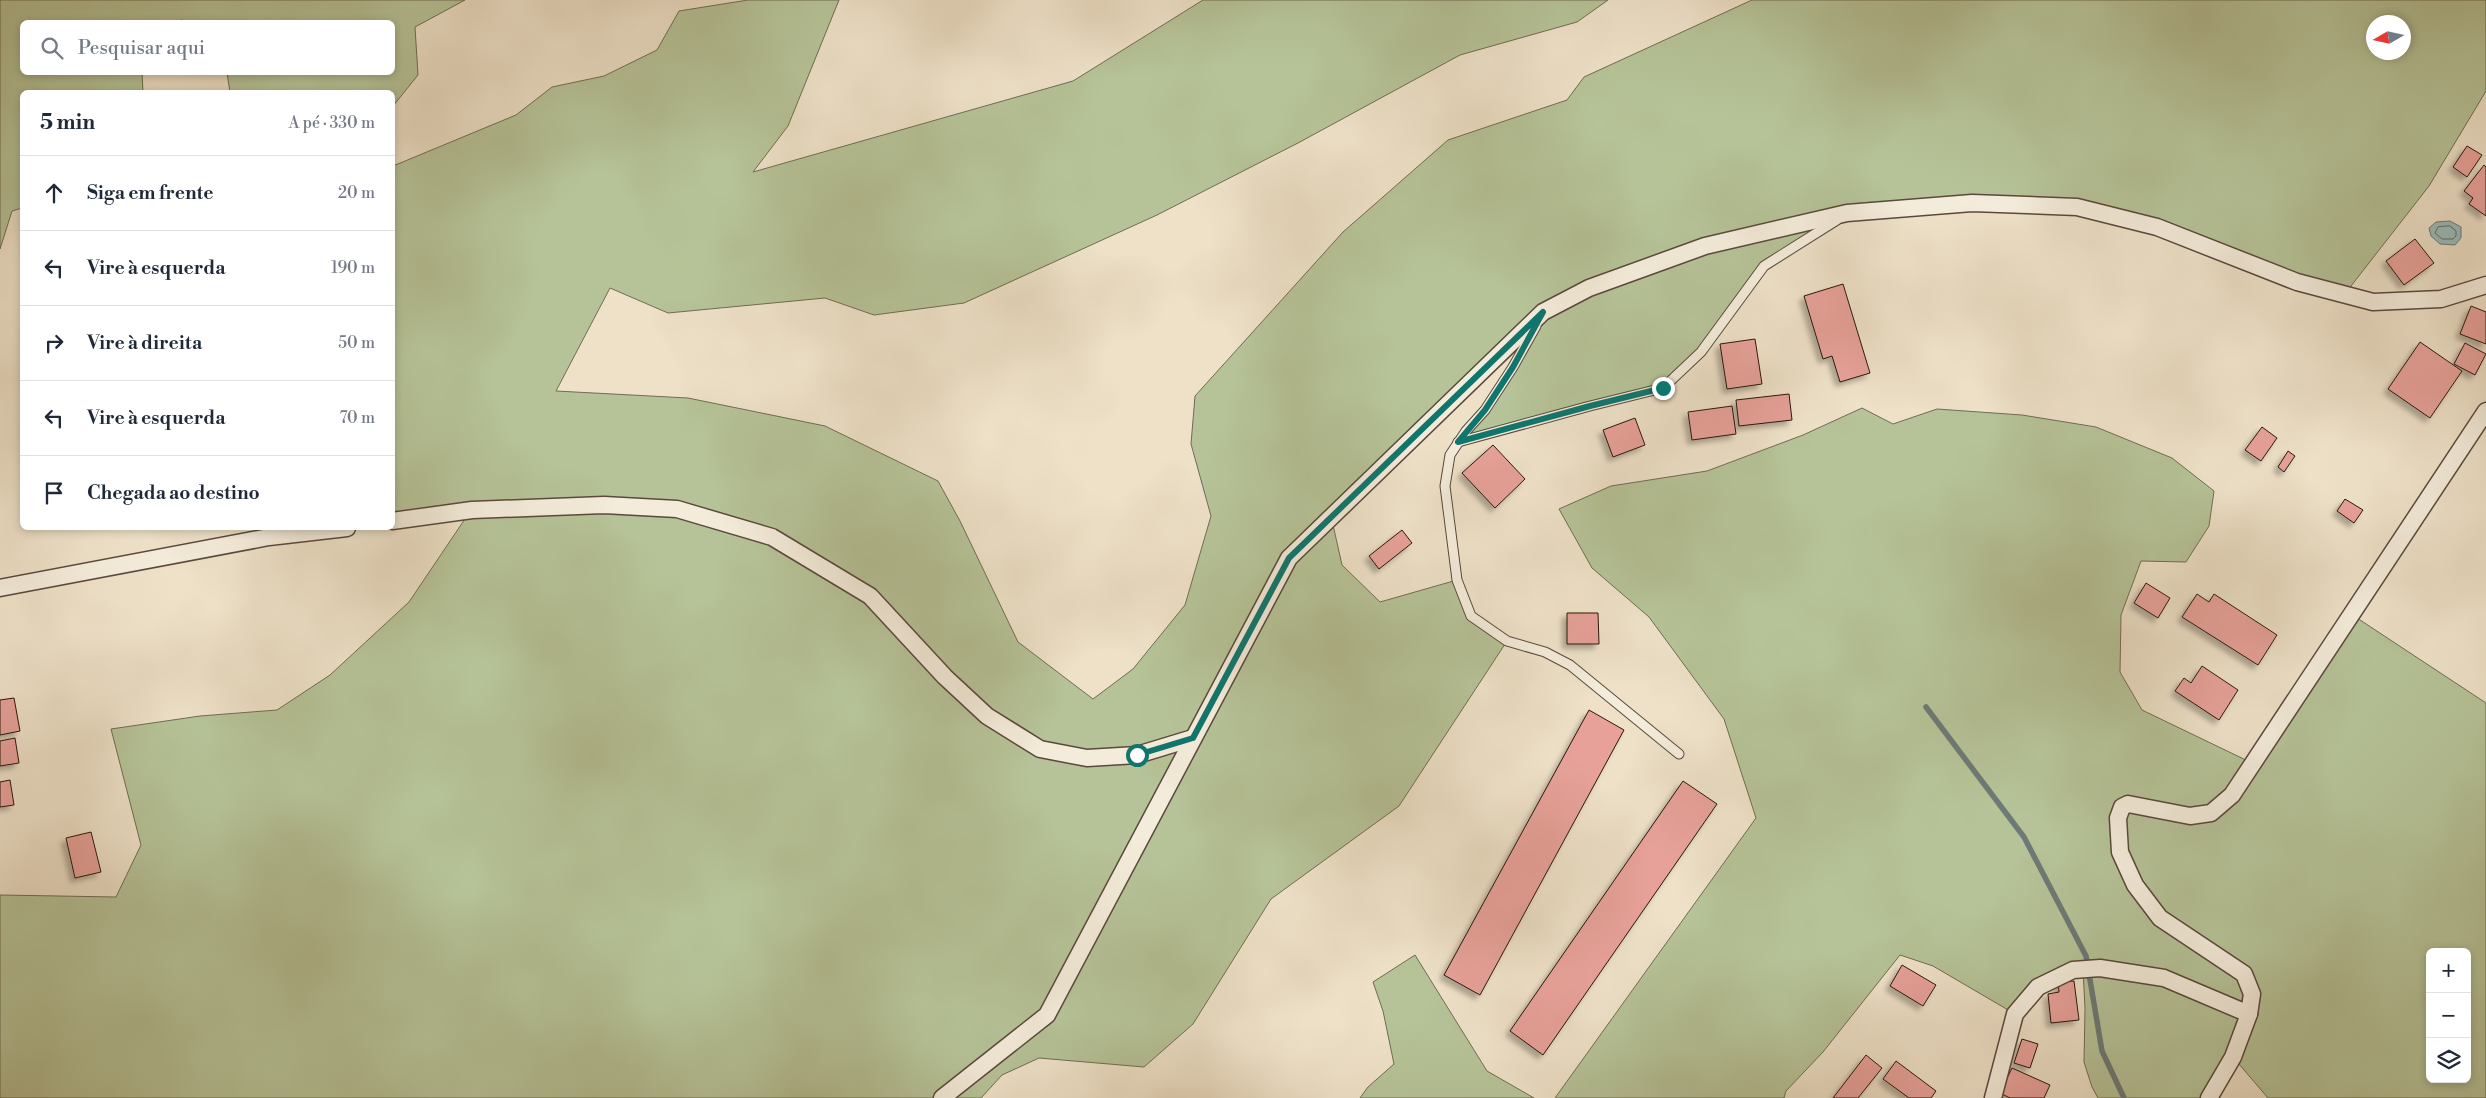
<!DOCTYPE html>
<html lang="pt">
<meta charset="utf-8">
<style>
:root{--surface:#fff;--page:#f6f6f7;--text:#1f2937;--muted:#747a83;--line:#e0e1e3}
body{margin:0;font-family:"Libre Bodoni",serif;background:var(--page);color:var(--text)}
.controls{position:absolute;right:15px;bottom:15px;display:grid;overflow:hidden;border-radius:8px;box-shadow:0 2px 8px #0003}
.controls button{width:45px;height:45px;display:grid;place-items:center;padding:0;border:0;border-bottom:1px solid var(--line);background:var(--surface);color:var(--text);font:25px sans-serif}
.compass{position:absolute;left:2366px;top:15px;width:45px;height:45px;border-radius:50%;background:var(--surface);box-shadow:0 2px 8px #0003;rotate:261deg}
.stop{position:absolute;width:15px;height:15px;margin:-11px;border:4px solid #0f766e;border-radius:50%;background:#fff}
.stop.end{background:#0f766e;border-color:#fff;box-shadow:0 1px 5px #0008}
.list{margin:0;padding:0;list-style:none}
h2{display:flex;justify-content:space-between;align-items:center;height:65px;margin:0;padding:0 20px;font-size:21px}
h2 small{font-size:16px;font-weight:400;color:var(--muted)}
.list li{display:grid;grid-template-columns:32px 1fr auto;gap:15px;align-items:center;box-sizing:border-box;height:75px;padding:0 20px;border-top:1px solid var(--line)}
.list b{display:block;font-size:19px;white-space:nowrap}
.list em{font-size:16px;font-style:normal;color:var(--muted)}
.icon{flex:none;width:28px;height:28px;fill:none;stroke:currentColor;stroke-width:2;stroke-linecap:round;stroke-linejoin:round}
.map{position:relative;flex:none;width:2486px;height:1098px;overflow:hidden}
.search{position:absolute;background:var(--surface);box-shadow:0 2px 8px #0003;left:20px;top:20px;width:375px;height:55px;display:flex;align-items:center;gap:12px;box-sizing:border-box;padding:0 18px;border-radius:8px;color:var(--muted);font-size:19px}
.panel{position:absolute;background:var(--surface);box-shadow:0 2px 8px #0003;left:20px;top:90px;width:375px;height:440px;border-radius:8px}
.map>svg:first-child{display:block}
</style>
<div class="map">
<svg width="2486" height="1098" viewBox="0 0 2486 1098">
<defs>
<filter id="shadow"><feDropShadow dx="-4.5" dy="4.5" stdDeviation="2.5" flood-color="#0004"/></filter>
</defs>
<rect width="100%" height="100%" fill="#eee1c8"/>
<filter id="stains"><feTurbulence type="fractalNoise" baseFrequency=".004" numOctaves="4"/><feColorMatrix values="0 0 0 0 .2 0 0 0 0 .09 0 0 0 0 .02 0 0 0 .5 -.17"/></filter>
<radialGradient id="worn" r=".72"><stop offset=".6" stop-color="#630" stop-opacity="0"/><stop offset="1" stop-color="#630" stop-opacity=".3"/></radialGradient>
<g fill="#b6c398" stroke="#706c52" fill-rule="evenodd">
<path d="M0,0H465L415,27L418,75L393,106L392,92H230L227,73L392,72V22H186L182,20L173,22H22V72L142,73L143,92H22V208L12,211L0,249Z"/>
<path d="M748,0H839L788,126L753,172L1073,81L1203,0H1608L1577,22L1460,55L1298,143L1157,215L964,303L874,315L825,298L668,313L610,288L556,391L688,398L825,426L938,481L960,521L1018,642L1093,699L1133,669L1185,605L1211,516L1191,444L1195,396L1343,232L1448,140L1567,100L1584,77L1752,0H2486V91L2429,186L2344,295L2077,207L1847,213L1764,266L1701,352L1663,388L1458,442L1485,410L1542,314L1331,516L1342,565L1380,602L1457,580L1471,616L1507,641L1399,806L1271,899L1193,1024L1144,1067L1039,1058L1002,1075L981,1098H0V895L116,897L141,845L111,729L200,716L277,710L330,675L409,602L471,510L393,521V166L516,115L552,87L604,76L657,50L679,11ZM2374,22H2404V52H2374Z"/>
<path d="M1862,408L1893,424L1937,409L2022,415L2096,427L2172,458L2214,491L2209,526L2186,562L2141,561L2121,615L2120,672L2142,710L2252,763L2351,614L2486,703V1098H2268L2233,1057L2209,1098H2098L2092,1087L2084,1062L2085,1009L2083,969L2073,970L2015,1014L1933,966L1900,955L1823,1052L1786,1091L1784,1098H1555L1756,818L1724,719L1649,617L1592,568L1559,509L1611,486L1707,471L1803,435ZM2430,952H2467V1079H2430Z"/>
<path d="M1415,955L1487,1071L1534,1098H1360L1368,1087L1394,1064L1383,1011L1373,982Z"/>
</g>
<path fill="#9bbcbc" stroke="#6d7a76" d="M2450,221L2461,227V238L2455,245L2440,244L2431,236L2429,228L2436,222Z"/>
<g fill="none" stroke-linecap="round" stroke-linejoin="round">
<path stroke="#626964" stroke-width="1" d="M2450,226L2456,231V236L2453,239H2442L2435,233L2438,227Z"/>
<path stroke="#6d7a76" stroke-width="5.5" d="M1926,707L2024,837L2086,956L2102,1051L2124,1098"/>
</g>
<g fill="#e7a199" stroke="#29160d" filter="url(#shadow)">
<path d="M2467,146L2482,155L2467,177L2453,167Z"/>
<path d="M2484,165L2486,167V216L2469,204L2473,198L2464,191Z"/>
<path d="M2415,239L2434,263L2404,285L2386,261Z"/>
<path d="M1843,284L1870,373L1840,382L1832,356L1823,359L1804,296Z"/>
<path d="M2471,306L2486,312V344L2460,334Z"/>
<path d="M1755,339L1762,384L1727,389L1720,344Z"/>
<path d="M2420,342L2462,371L2430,418L2388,389Z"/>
<path d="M2465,343L2486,354L2475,375L2454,364Z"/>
<path d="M1789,394L1792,420L1739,426L1736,400Z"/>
<path d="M1732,406L1736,434L1692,440L1688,412Z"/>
<path d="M1635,418L1645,445L1613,457L1603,430Z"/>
<path d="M2262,427L2277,438L2261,461L2245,450Z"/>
<path d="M1493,445L1525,479L1495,508L1462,473Z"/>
<path d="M2288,451L2295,456L2284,472L2278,467Z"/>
<path d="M2345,499L2363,510L2354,523L2337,511Z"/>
<path d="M1402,530L1412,543L1379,569L1369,556Z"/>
<path d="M2146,583L2170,598L2158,618L2134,603Z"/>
<path d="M2197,594L2209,602L2214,594L2277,635L2258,665L2182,617Z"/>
<path d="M1567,613H1598L1599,644H1567Z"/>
<path d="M2202,666L2238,690L2219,720L2175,691L2184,678L2191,683Z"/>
<path d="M14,698L20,731L0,735V700Z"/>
<path d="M1589,710L1624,730L1480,995L1444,975Z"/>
<path d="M15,738L19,763L0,766V741Z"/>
<path d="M10,780L14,805L0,807V782Z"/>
<path d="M1683,781L1717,804L1543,1055L1510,1031Z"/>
<path d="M91,832L101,872L75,878L66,838Z"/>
<path d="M1902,965L1936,985L1923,1006L1890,986Z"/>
<path d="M2074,981L2079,1020L2051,1023L2048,994L2059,992L2058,982Z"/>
<path d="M2022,1039L2038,1044L2030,1068L2014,1063Z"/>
<path d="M1866,1055L1882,1068L1858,1098H1833Z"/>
<path d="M1896,1061L1936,1091L1931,1098H1909L1883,1079Z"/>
<path d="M2012,1068L2050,1085L2044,1098H2010L2000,1093Z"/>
</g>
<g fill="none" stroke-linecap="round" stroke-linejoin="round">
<defs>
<g id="lane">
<path d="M1536,326L1513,367L1485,410L1466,431L1450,455L1445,486L1457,580L1471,616L1507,641L1545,652L1570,665L1679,754"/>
<path d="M1458,442L1590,406L1663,388L1701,352L1764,266L1837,220"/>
</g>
<g id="street">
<path d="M392,521L472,510L604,505L677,509L772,537L870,596L945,677L987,716L1040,749L1087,758L1137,755L1193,738"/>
<path d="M0,588L269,537L347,528"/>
<path d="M942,1098L1047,1015L1289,558L1543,312L1589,288L1705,246L1847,213L1972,203L2077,207L2157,227L2297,282L2373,302L2441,299L2486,285"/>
<path d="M1993,1098L2015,1014L2038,987L2073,970L2100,968L2164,978L2249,1014"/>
<path d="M2209,1098L2233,1057L2249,1014L2252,994L2244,974L2160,918L2135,885L2120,852L2118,818L2122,807L2128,804L2190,816L2211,813L2232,795L2486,411"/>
</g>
</defs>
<use href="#lane" stroke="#5a493c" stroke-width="11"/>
<use href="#street" stroke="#5a493c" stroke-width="19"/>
<use href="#lane" stroke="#f4ecdb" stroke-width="9"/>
<use href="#street" stroke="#f4ecdb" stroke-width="16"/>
</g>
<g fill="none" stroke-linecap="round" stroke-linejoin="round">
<path stroke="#0f766e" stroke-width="6" d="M1137,755L1193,738L1289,558L1543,312L1513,367L1485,410L1458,442L1590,406L1663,388"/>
</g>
<rect width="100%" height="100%" filter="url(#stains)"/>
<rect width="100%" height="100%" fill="url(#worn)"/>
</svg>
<div class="controls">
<button>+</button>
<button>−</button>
<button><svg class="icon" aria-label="layers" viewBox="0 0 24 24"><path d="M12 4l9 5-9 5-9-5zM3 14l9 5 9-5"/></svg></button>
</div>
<svg class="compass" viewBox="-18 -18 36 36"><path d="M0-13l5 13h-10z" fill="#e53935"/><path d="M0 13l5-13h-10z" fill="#747a83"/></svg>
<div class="stop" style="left:1137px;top:755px"></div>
<div class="stop end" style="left:1663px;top:388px"></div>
<div class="search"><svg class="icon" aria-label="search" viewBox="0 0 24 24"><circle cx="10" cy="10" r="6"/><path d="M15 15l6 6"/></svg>Pesquisar aqui</div>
<section class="panel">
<h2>5 min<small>A pé · 330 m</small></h2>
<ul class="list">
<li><svg class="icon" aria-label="ahead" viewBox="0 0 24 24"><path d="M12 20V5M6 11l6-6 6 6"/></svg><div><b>Siga em frente</b></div><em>20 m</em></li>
<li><svg class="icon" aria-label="left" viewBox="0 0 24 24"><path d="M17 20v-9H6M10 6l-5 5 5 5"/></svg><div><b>Vire à esquerda</b></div><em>190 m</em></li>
<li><svg class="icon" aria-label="right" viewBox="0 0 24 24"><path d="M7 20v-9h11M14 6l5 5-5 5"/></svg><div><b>Vire à direita</b></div><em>50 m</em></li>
<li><svg class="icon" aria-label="left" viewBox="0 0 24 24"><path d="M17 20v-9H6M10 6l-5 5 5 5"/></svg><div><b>Vire à esquerda</b></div><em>70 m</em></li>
<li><svg class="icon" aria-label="arrive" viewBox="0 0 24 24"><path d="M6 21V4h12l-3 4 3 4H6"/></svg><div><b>Chegada ao destino</b></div></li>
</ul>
</section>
</div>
